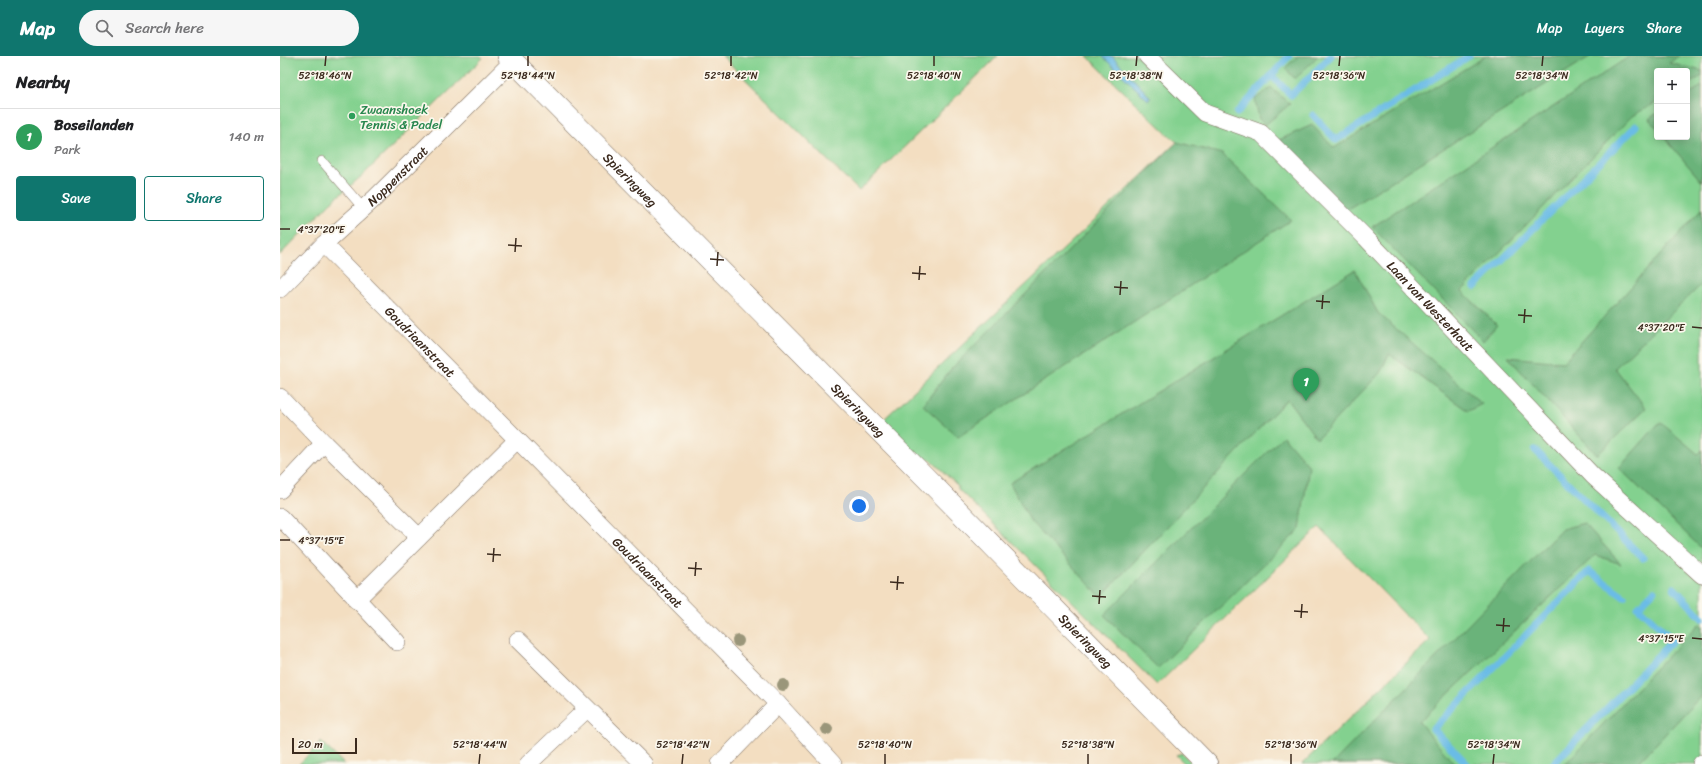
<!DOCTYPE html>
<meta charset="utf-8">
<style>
:root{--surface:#fff;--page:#f6f6f6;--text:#202124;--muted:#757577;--line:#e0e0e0;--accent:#0f766e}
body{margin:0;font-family:Sriracha,sans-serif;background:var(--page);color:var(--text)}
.controls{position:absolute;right:12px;top:12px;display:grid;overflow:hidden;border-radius:4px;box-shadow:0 2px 10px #0003}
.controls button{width:36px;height:36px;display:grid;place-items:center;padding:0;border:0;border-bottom:1px solid var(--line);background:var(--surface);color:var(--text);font:20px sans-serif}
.scale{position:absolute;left:12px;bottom:10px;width:65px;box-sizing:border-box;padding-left:4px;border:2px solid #3b2a1e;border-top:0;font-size:11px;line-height:14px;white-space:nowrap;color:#3b2a1e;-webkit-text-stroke:3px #fbf7ec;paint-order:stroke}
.you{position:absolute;left:579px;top:450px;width:14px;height:14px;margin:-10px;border:3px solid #fff;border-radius:50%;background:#1a73e8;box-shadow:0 0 0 6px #1a73e833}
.badge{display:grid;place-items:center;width:26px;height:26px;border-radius:50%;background:var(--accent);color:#fff;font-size:13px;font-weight:700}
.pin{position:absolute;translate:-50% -33px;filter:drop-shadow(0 1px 2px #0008)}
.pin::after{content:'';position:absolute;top:21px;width:14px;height:12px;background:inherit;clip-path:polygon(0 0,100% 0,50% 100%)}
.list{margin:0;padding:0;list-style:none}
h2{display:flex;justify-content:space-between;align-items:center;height:52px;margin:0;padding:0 16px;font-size:17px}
h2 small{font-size:13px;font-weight:400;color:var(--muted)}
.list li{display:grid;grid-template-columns:26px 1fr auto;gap:12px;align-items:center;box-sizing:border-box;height:56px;padding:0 16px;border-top:1px solid var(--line)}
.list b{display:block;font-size:15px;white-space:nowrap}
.list p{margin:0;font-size:13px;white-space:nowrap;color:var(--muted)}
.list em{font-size:13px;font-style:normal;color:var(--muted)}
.actions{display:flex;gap:8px;padding:12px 16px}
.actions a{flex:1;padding:9px 0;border:1px solid var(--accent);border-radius:4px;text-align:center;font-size:14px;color:var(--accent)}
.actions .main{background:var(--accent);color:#fff}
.icon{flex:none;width:22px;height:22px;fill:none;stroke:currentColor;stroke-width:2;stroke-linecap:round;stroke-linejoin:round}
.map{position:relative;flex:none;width:1422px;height:708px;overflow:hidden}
header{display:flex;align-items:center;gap:24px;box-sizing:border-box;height:56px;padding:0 20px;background:var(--accent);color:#fff}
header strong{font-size:19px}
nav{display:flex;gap:22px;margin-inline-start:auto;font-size:14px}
.search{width:280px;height:36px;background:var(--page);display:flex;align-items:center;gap:10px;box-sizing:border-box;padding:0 14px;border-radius:22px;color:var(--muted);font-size:15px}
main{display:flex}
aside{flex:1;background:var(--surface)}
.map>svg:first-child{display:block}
</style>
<header>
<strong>Map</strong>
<div class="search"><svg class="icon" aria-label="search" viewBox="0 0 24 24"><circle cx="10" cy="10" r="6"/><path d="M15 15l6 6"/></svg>Search here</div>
<nav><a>Map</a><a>Layers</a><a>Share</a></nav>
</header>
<main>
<aside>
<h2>Nearby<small></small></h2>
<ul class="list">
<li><span class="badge" style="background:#2e9e5b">1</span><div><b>Boseilanden</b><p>Park</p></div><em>140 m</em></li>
</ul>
<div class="actions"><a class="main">Save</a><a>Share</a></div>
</aside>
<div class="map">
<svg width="1422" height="708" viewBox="0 0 1422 708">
<rect width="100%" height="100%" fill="#fbf7ec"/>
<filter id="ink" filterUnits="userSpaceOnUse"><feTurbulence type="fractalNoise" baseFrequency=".025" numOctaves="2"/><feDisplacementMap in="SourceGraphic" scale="8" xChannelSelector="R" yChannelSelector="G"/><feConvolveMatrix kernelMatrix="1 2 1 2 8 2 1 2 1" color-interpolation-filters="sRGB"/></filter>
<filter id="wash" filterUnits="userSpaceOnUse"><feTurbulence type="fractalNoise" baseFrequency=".012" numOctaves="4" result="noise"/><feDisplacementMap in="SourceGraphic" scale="16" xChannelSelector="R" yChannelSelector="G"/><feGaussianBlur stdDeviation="0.9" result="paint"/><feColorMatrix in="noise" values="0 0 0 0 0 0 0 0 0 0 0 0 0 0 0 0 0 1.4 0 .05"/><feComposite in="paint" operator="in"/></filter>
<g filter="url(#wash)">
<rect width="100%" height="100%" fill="#f3dec1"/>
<g fill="#83d18f" stroke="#5f7e56" fill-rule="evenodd">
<path d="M0,0H201L203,2L83,119L50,147L0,199Z"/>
<path d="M442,0H718L579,135Z"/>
<path d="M807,0H1422V708H1022L1150,584L1039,471L877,629L678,433V430L651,404L642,403L603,364L897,86L888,79ZM1377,15H1407V81H1377Z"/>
<path d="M41,686L64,708H19Z"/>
<path d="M902,697L913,708H905L896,699Z"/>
</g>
<g fill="#6ab37a" stroke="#526e4c">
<path d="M1018,0H1038L1015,23L1005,12Z"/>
<path d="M1206,0H1311L1066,154L999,84L1032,69L1054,92Z"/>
<path d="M1350,0H1400L1389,7L1422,15V20L1407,29V15H1377V46L1352,60L1182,235L1217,269L1203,285L1092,171Z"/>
<path d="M1422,30V126L1384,81H1407V39Z"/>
<path d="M991,32L1010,48L985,69L979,63L975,43Z"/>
<path d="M1377,57V72L1369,63Z"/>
<path d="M897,86L942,98L1011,164L678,381L643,349L671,313Z"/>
<path d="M1422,153V228L1335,312L1366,352L1317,399L1228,301L1283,306Z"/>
<path d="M1075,214L1098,257L1202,348L1188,355L1109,298L1100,317L1037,383L1007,343L821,541L751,466L730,427Z"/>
<path d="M1380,366L1418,398L1422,394V493L1339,412Z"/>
<path d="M1003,380L1029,410L1020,473L878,612L824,559Z"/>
<path d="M1304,467L1341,508L1315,499L1139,666L1174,708H1052L1282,473Z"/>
<path d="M1418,568L1422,571V639L1357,708H1285Z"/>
</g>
<path fill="#6abce6" stroke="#527382" d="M822,0H832L871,42L868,44Z"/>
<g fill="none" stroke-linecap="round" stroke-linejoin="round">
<g stroke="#6abce6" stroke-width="7">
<path d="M991,19L1011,39L1051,0"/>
<path d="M957,57L1009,0"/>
<path d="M1033,59L1056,84L1189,0"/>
<path d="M1195,231L1356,70"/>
<path d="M1255,394L1363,502"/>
<path d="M1394,532L1422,562"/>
<path d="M1187,708L1153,673L1309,515L1344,540"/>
<path d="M1273,708L1393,584L1358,551L1374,535"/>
</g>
</g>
</g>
<g filter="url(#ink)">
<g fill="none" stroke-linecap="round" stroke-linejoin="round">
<defs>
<path id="service" d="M42,105L83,152"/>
<g id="minor">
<path id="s1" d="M867,0L925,57L981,77L1086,182L1313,420L1422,519"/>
<path id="s2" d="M44,188L498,648L553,708"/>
<path id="s3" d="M0,233L44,188L95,142L233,5"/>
<path d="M0,341L44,387L139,481"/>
<path d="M0,434L44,387"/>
<path d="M0,461L117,586"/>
<path d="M76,544L237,384"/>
<path d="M238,584L364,708"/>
<path d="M248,708L307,653"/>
<path d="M440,708L498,648"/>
<path d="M1421,708L1422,707"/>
</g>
<g id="tertiary">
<path id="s4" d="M228,0L653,429L927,708"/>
</g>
</defs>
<use href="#service" stroke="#7b6957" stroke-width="10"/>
<use href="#minor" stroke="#7b6957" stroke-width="18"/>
<use href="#tertiary" stroke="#7b6957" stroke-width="22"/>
<use href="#service" stroke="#fff" stroke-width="9"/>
<use href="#minor" stroke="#fff" stroke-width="17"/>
<use href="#tertiary" stroke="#fff" stroke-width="21"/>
</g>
<g fill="#9a967a">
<circle cx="458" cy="585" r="6"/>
<circle cx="503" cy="629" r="6"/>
<circle cx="547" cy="673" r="6"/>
</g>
</g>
<path fill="none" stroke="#3b2a1e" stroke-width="1.5" d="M45,10L46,0M248,10V0M451,10V0M654,10V0M856,10L857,0M1059,10L1060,0M1262,10L1263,0M0,173H10M228,189L242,190M235,196L236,182M430,203L444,204M437,210L438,196M632,217L646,218M639,224L640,210M834,231L848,232M840,239L841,225M1036,245L1050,246M1042,253L1043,239M1238,259L1252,260M1244,267L1245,253M1412,271L1422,272M0,484H10M207,498L221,499M213,506L214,492M408,512L422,513M415,520L416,506M610,526L624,527M617,534L618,520M812,540L826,541M819,548L820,534M1014,555L1028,556M1021,562L1022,548M1216,569L1230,570M1223,576L1224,562M1412,582L1422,583M199,708L200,698M402,708L403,698M605,708V698M808,708V698M1011,708V698M1213,708L1214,698"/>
<circle fill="#2e9e5b" stroke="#fbf7ec" stroke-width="1.5" cx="72" cy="60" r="4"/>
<g text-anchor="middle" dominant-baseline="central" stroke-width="3.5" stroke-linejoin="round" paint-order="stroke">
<g font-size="13" fill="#27864d" stroke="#fbf7ec" text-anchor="start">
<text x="80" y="53">Zwaanshoek<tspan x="80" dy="15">Tennis &amp; Padel</tspan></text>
</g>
<g font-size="13" fill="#3b2a1e" stroke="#fbf7ec">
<text stroke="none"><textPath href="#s3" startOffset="163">Noppenstraat</textPath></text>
<text stroke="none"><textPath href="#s4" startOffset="174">Spieringweg</textPath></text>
<text stroke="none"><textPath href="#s1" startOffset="383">Laan van Westerhout</textPath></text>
<text stroke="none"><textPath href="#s2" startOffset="137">Goudriaanstraat</textPath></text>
<text stroke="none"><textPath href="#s4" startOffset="498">Spieringweg</textPath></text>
<text stroke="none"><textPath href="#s2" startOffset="461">Goudriaanstraat</textPath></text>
<text stroke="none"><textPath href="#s4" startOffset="822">Spieringweg</textPath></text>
</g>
</g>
<g font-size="10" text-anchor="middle" fill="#3b2a1e" stroke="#fbf7ec" stroke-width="3.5" stroke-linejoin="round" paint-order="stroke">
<text x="45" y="23">52°18'46"N</text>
<text x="248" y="23">52°18'44"N</text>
<text x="451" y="23">52°18'42"N</text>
<text x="654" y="23">52°18'40"N</text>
<text x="856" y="23">52°18'38"N</text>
<text x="1059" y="23">52°18'36"N</text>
<text x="1262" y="23">52°18'34"N</text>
<text x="41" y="177">4°37'20"E</text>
<text x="1381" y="275">4°37'20"E</text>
<text x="41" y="488">4°37'15"E</text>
<text x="1381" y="586">4°37'15"E</text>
<text x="200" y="692">52°18'44"N</text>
<text x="403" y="692">52°18'42"N</text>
<text x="605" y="692">52°18'40"N</text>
<text x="808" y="692">52°18'38"N</text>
<text x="1011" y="692">52°18'36"N</text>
<text x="1214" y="692">52°18'34"N</text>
</g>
</svg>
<div class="controls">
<button>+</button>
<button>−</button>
</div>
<div class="scale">20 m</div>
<div class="you"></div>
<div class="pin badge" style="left:1026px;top:345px;background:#2e9e5b">1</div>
</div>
</main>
